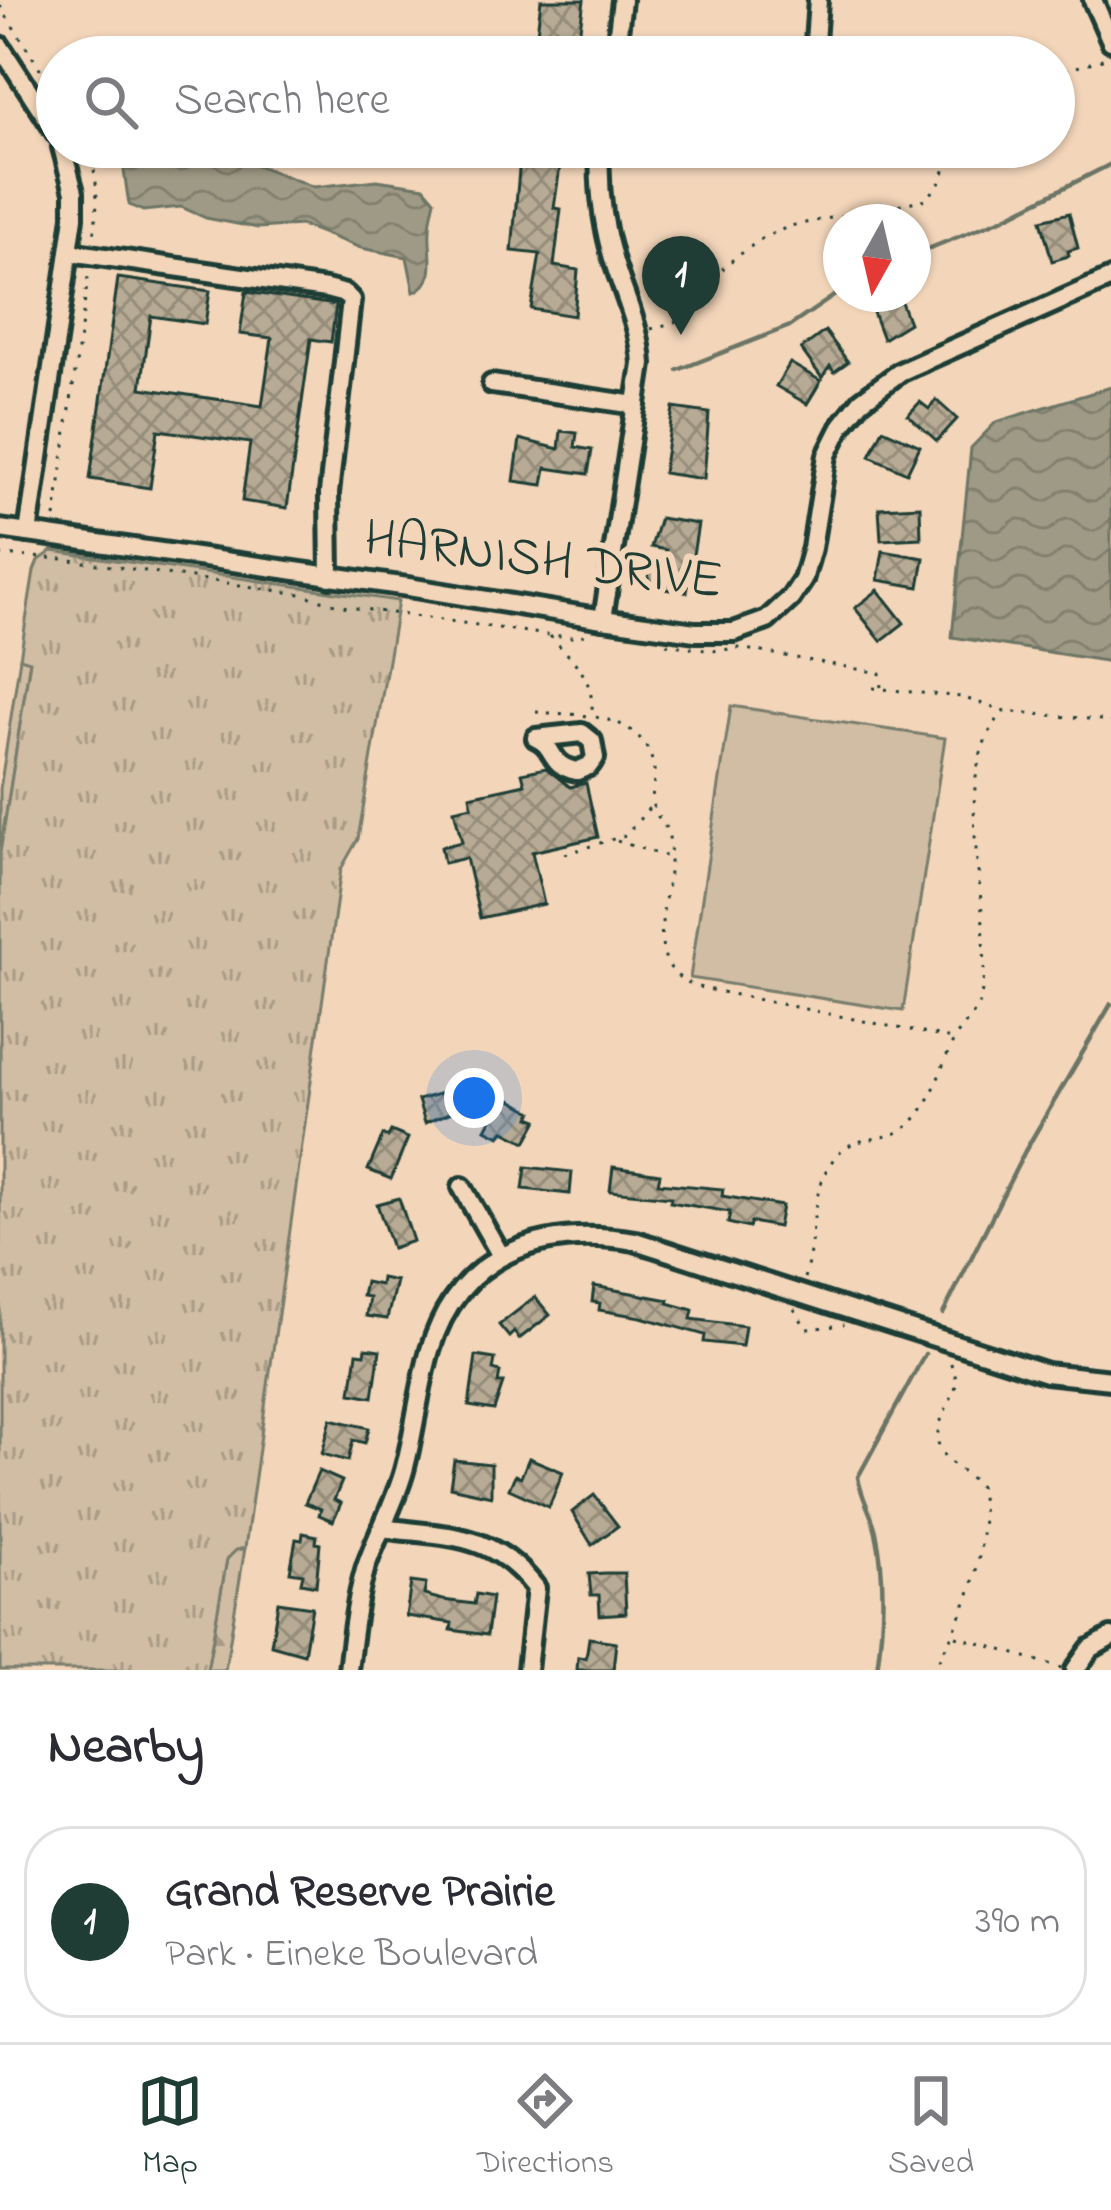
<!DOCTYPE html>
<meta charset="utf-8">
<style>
:root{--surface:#fff;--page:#f7f7f7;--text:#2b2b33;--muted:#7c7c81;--line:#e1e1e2;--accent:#1f3d34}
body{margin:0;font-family:"Indie Flower",sans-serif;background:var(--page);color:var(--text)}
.compass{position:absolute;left:823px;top:204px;width:108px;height:108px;border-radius:50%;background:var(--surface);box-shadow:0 3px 9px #0004;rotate:188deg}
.you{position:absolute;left:474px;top:1098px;width:42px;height:42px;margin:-30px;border:9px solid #fff;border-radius:50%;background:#1a73e8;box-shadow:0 0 0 18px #1a73e833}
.badge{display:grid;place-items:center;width:78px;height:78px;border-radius:50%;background:var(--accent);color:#fff;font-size:39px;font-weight:700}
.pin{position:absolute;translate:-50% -99px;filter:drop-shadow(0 3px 6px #0008)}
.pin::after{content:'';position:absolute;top:63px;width:42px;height:36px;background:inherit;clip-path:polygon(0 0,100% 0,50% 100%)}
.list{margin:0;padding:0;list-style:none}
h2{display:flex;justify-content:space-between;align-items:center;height:156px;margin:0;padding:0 48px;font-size:51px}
h2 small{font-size:39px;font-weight:400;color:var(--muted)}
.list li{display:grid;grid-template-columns:78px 1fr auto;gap:36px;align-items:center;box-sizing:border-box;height:192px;margin:0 24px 24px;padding:0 24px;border:3px solid var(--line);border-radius:48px}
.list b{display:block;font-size:45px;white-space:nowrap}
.list p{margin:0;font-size:39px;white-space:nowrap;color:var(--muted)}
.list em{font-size:39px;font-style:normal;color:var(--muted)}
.icon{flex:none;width:66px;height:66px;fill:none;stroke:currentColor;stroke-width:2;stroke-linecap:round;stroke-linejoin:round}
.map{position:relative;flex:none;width:1111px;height:1670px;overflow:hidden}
.search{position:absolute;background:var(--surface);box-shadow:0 3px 9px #0004;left:36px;right:36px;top:36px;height:132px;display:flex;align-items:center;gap:30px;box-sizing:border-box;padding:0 42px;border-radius:66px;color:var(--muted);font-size:45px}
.sheet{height:372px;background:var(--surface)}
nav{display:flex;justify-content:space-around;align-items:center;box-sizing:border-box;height:168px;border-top:3px solid var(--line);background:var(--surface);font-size:33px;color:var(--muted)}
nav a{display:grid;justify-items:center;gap:6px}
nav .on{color:var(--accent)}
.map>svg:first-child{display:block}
</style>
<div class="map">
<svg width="1111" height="1670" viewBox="0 0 1111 1670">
<defs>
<pattern id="forest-firs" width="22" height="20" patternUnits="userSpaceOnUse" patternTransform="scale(3)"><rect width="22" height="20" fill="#d1bda4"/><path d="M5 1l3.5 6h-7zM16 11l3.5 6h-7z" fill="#a99b86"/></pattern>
<pattern id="park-tufts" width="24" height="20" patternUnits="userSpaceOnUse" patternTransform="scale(3)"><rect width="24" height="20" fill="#d1bda4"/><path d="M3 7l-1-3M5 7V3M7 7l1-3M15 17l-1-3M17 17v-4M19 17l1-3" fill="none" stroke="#a99b86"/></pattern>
<pattern id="water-waves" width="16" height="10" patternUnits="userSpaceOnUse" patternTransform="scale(3)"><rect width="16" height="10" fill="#9f9a85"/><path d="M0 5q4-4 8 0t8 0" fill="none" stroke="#817f6e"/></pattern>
<pattern id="building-cross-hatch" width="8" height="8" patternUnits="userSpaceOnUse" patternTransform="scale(3)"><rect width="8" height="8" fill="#b8ab95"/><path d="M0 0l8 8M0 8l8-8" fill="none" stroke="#958c7a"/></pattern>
</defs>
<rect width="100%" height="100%" fill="#f3d6ba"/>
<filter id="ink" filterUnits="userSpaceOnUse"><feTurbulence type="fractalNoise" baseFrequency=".00833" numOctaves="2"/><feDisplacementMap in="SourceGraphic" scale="24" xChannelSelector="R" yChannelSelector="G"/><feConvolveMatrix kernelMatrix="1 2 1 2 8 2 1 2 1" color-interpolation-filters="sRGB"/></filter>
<g filter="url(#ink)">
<g fill="#d1bda4" stroke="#787d6c" stroke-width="3">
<path d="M20,658L30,660L0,853V789Z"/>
<path d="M731,706L945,738L903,1011L690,978Z"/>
</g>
<path fill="url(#forest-firs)" stroke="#787d6c" stroke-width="3" d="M245,1548L225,1670H207L227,1559L236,1550Z"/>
<path fill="url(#park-tufts)" stroke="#787d6c" stroke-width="3" d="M52,551L398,601L358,839L341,869L245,1548L236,1550L227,1559L207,1670H0V853L30,661L20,658L34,571L38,561Z"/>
<g fill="url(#water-waves)" stroke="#6c7565" stroke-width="3">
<path d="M121,150L189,165L230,160L254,164L314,187L377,180L424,187L435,200C433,210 430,220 430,230C428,252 440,281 414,292L407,257L361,248L301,225L258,228L206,218L181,207L143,211L129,205Z"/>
<path d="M1111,387V662L952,637L971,448L996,422Z"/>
</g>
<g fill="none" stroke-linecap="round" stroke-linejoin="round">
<g stroke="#6c7565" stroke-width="4.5">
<path d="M913,255L1002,219L1111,164"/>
<path d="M678,370L790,326L841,291"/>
<path d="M943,1314L1025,1151L1111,1004"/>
<path d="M877,1670C883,1624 886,1579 876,1532C872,1513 861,1498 858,1477L925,1354"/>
</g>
</g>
<g fill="url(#building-cross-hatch)" stroke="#1f3d34" stroke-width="3">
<path d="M541,0H584L576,57H534Z"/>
<path d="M521,147L562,153L554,208L561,209L554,266L578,270L574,316L531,309L540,254L512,251Z"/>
<path d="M1069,213L1078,248L1068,251L1069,256L1052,261L1041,220Z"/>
<path d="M118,278L210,291L205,324L151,316L141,388L262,406L272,338L240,334L246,292L336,305L331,342L311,339L287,508L242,501L250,443L158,430L150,488L90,479Z"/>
<path d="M880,294H898L909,323L883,339L868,299Z"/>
<path d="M825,331L848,362L834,372L830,366L822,378L801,349Z"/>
<path d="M790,363L821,381L807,404L776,386Z"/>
<path d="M936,400L957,419L937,441L908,415L920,402L929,409Z"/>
<path d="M673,408L709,413L704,479L663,473Z"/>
<path d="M883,429L920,446L907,473L870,456Z"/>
<path d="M561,431L577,433L575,447L592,450L588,474L546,468L543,485L514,481L520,439L559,449Z"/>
<path d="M920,506L921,538L881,540L879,508Z"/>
<path d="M660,518L698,524L687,592L647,587L649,570L662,572L666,550L651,547Z"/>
<path d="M883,551L924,558L919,587L878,580Z"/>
<path d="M878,590L904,623L881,641L855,608Z"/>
<path d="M546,768L570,787L586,783L598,837L532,852L544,904L480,918L466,858L444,863L441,847L462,842L454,810L472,806L470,796L525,784L522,773Z"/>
<path d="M458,1088L464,1107L425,1123L418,1100Z"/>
<path d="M504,1096L533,1112L530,1117L538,1120L526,1142L504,1131L500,1136L486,1129Z"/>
<path d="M391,1131L408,1138L391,1179L368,1170L383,1135L388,1137Z"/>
<path d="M526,1167L572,1172L570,1194L523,1189Z"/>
<path d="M613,1167L660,1174L658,1183L723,1189L722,1196L782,1206L778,1227L751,1222L749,1228L728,1223L730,1212L670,1202L671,1197L610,1191Z"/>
<path d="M399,1198L413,1241L392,1248L377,1204Z"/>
<path d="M381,1278L396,1281L387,1319L366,1316L369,1297L362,1296L365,1282L380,1285Z"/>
<path d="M594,1286L669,1300L668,1303L693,1310L691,1319L745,1326L742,1346L704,1342L705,1335L641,1317L599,1310L600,1303L592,1302Z"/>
<path d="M535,1297L550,1315L519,1339L514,1332L509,1337L499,1325Z"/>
<path d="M366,1348L380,1350L373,1397L351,1393L357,1353L365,1354Z"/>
<path d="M476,1356L495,1359L493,1370L500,1372L498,1383H503L494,1410L469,1406Z"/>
<path d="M331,1419L369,1428L365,1443L353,1440L348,1461L322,1454Z"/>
<path d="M529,1458L563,1472L549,1507L509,1489L515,1475L521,1477Z"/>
<path d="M454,1460L491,1464V1496L450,1487Z"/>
<path d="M319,1471L342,1481L334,1500L341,1503L333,1521L319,1515L321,1509L305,1503Z"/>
<path d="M594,1495L618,1526L592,1545L572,1512Z"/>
<path d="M303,1533L317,1536L316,1543L320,1544L316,1586L301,1583L303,1574L290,1572L296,1539L302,1540Z"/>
<path d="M606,1573H624L626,1613L600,1615L599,1595H591L589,1574Z"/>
<path d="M411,1582L426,1584L424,1595L443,1600L474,1604L476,1594L492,1597L487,1635L451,1630L452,1623L406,1616Z"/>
<path d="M278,1602L312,1607L304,1654L271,1645Z"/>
<path d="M589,1638L616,1642L613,1670H577L578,1657L586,1658Z"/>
</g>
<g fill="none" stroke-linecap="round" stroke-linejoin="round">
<defs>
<g id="minor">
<path d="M1093,0L1111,41"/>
<path d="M0,46L57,134"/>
<path d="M615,57L622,0"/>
<path d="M814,57L818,0"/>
<path d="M600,147C598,185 603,226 614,262C625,298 640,327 642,364L603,619"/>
<path d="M70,252L326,289L345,294L351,300L329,493L330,577"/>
<path d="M492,384L636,405"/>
<path d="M0,529L408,587L603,619L695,632H734L767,620L791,598L803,580L812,548L827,455L842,425L861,401L900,372L1111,278"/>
<path d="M28,533L74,217V192L62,147"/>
<path d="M582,733L592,741L595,758L589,766L577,771C548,766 556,746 536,738Z"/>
<path d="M462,1187L501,1256"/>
<path d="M382,1528C448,1537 492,1531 536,1588L527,1670"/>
<path d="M348,1670C352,1637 356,1602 365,1570C376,1535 396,1503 405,1467C415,1428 419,1388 430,1350C459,1253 543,1225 635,1241L1046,1373L1111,1380"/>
<path d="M1075,1670L1090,1649L1111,1637"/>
</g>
</defs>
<use href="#minor" stroke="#1f3d34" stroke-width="26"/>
<g stroke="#1f3d34" stroke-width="3" stroke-dasharray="3 9" stroke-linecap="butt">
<path d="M0,6L57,95"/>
<path d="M1054,74L1109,57"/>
<path d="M87,147C100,178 98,210 93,242"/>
<path d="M651,329L678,321L727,264L761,239L790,226L927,199L941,181L951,147"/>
<path d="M55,518L89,270"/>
<path d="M0,555L64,559L301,594L342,606L548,635L571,637L591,634"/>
<path d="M550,636C573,660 594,677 592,713"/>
<path d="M666,644L712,651L740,648L880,673L881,689"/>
<path d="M873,688L961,697L1005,711L1111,721"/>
<path d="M536,712C579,716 640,710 653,764C657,778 649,797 654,809C657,818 665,823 668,833C682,883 627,967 702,988L952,1039"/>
<path d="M617,841L665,856"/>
<path d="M565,854L626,835L650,807"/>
<path d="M804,1278C817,1239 808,1187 837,1155C855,1134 883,1143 904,1129C932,1110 939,1070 953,1042C962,1024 977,1016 981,996C998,912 942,774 1005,711"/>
<path d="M794,1309L807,1329L844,1325"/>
<path d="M956,1636L1062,1668"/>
<path d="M933,1670C964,1617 993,1549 979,1486C970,1476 960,1470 949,1461C922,1436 951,1408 957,1381L949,1358"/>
</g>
<use href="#minor" stroke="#f3d6ba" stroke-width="16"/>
</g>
</g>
<g text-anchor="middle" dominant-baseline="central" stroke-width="12" stroke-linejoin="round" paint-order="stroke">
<g font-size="54" fill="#1f3d34" stroke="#f3d6ba">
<text transform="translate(543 562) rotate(7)">HARNISH DRIVE</text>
</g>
</g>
</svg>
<svg class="compass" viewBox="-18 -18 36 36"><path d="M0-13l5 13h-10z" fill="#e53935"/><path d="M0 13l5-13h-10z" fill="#7c7c81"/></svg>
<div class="you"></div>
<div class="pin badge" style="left:681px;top:335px">1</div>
<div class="search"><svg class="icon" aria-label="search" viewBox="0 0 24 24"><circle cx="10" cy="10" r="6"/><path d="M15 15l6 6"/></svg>Search here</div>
</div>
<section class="sheet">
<h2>Nearby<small></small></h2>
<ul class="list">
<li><span class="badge">1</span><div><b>Grand Reserve Prairie</b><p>Park · Eineke Boulevard</p></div><em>390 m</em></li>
</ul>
</section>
<nav>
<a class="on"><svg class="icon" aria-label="map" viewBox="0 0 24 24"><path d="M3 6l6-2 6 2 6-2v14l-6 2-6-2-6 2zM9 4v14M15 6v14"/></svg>Map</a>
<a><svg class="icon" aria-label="directions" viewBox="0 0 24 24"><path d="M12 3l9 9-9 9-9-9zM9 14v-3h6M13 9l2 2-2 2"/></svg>Directions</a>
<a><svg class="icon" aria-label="saved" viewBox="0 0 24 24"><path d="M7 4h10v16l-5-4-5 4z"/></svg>Saved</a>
</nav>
